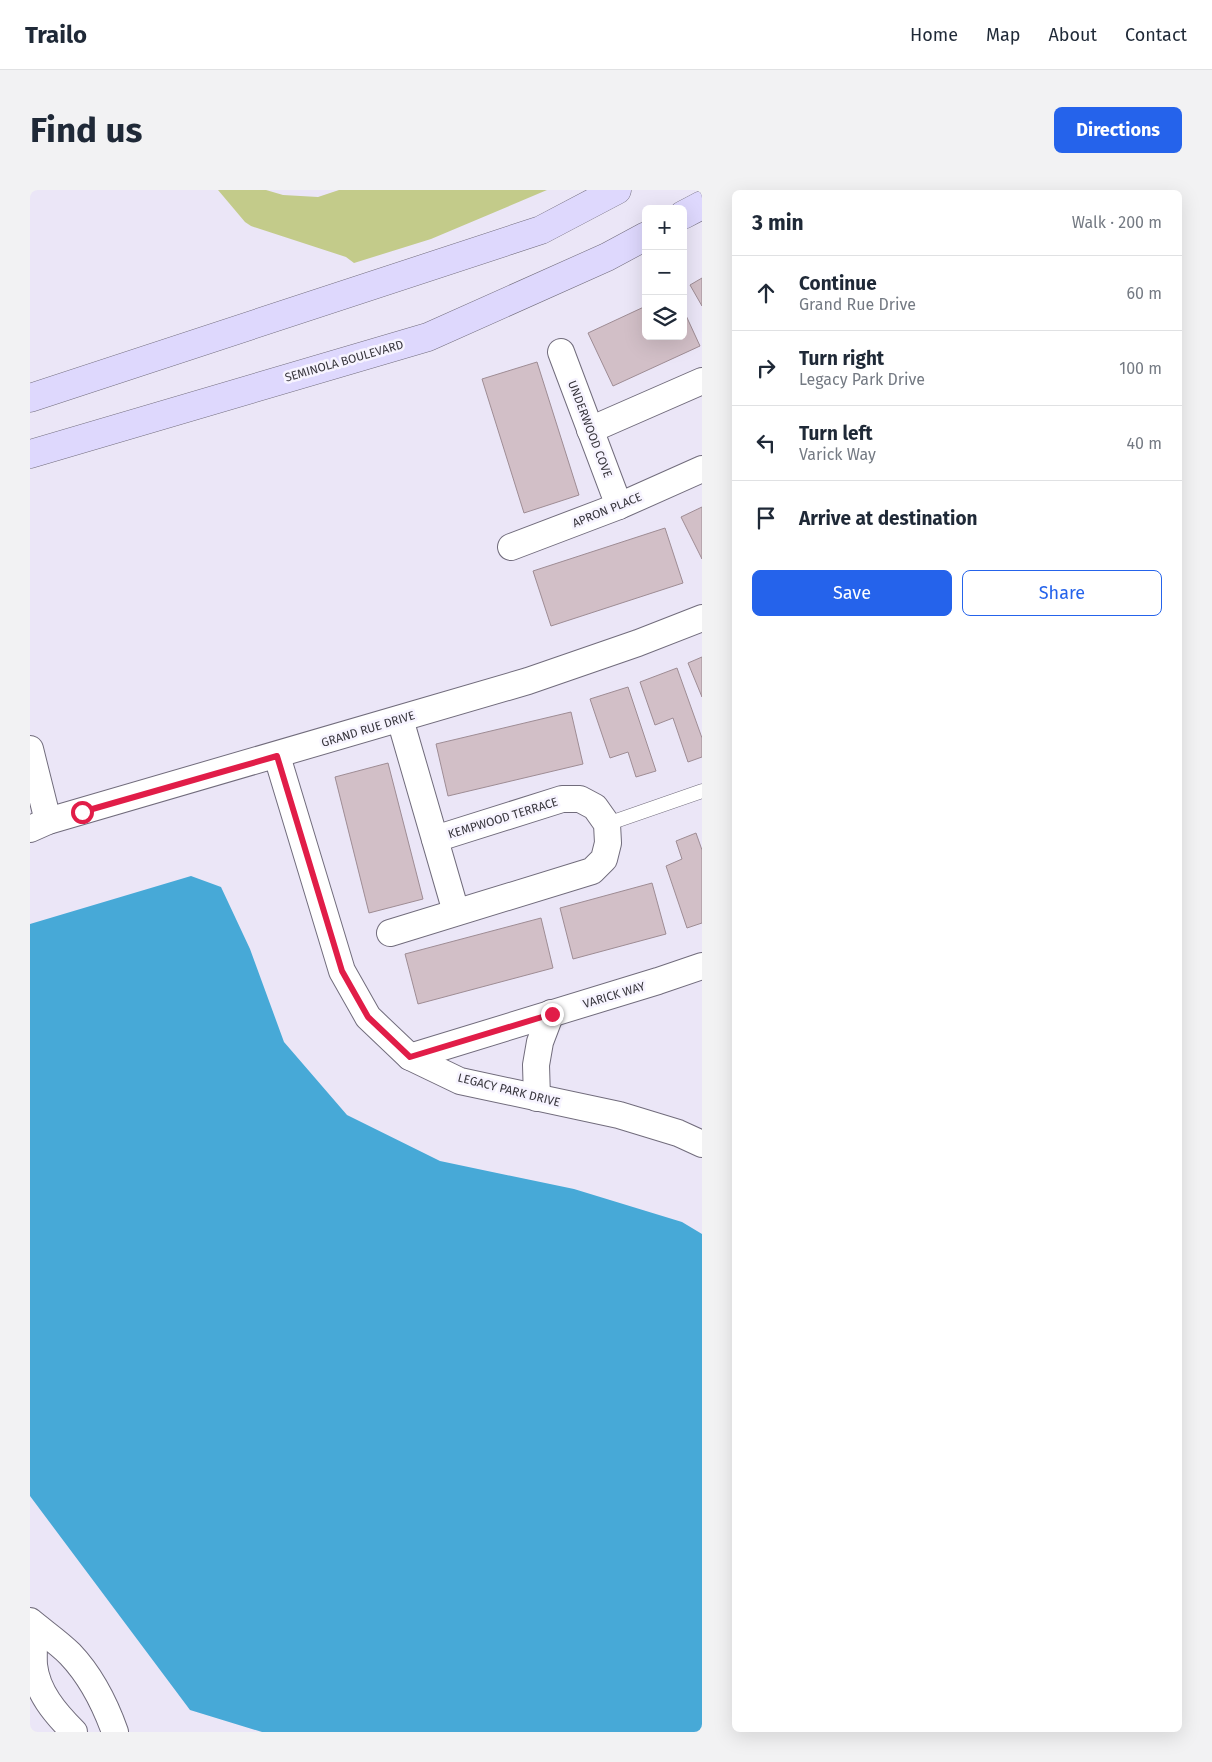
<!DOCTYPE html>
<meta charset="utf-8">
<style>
:root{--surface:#fff;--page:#f2f2f3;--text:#1f2937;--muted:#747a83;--line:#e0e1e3;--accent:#2563eb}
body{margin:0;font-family:"Fira Sans",sans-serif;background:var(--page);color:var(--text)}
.controls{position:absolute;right:15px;top:15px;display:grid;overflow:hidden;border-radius:8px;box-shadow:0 5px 20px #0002}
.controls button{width:45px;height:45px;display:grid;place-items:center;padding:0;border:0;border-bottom:1px solid var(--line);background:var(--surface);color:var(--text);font:25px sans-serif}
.stop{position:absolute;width:15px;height:15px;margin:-11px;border:4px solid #e11d48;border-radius:50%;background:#fff}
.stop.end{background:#e11d48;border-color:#fff;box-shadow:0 1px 5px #0008}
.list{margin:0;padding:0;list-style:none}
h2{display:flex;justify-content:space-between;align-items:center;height:65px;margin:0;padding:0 20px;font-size:21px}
h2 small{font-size:16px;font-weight:400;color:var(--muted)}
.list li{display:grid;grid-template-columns:32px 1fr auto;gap:15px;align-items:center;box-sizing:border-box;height:75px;padding:0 20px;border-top:1px solid var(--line)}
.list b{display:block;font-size:19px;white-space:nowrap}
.list p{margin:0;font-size:16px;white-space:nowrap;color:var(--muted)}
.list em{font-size:16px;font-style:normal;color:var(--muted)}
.actions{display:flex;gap:10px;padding:15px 20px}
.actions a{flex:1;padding:11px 0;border:1px solid var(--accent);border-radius:8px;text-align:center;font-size:18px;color:var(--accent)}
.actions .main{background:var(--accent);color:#fff}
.icon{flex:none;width:28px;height:28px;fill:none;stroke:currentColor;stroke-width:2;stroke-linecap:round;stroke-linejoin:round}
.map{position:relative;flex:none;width:672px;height:1542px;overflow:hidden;border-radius:8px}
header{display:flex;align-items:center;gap:30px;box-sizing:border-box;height:70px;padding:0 25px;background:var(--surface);border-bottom:1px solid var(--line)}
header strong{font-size:24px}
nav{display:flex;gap:28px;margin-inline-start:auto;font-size:18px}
.intro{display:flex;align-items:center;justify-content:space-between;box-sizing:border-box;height:120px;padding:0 30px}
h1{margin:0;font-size:35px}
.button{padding:12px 22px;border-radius:8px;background:var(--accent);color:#fff;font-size:18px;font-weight:700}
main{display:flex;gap:30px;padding:0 30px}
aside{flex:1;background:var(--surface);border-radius:8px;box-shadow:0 5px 20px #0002}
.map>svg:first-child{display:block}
</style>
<header>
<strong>Trailo</strong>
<nav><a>Home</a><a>Map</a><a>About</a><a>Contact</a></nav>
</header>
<div class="intro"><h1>Find us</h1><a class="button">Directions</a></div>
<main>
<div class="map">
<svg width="672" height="1542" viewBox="0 0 672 1542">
<rect width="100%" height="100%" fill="#ebe6f7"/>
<path fill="#c3cb8a" d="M188,0H236L253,5L288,7L309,0H517L401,49L324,73L316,67L221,36L215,32Z"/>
<path fill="#47a9d7" d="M161,686L191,697L220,759L254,852L317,925L410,971L544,999L652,1032L672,1044V1542H232L160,1520L0,1306V734Z"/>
<g fill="#d2bfc7" stroke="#9e8c94">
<path d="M672,88V116L660,95Z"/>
<path d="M616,116V146H653V119L670,156L583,196L558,143Z"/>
<path d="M507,172L549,305L494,323L452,189Z"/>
<path d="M672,317V369L651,327Z"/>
<path d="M635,338L653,393L521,436L503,381Z"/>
<path d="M672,467V507L658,473Z"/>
<path d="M647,478L672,548V567L658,572L643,528L625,535L610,492Z"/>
<path d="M598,497L626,581L606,587L598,562L580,568L560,509Z"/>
<path d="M541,522L553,574L418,606L406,554Z"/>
<path d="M358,573L393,709L339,723L305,587Z"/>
<path d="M666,643L672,660V733L657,738L636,676L652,669L646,651Z"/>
<path d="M622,693L636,744L543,769L530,718Z"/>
<path d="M511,728L523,778L388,814L375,764Z"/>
</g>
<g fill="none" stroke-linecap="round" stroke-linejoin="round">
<defs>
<path id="lane" d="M577,634L672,601"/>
<g id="street">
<path d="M531,162L589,316"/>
<path d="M560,240L672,191"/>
<path d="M481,357L589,316L672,279"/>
<path d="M370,529L426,722"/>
<path d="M0,559L18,631"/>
<path d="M247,566L312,781L338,827L380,867L430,891L589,925L648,943L672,954"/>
<path d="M0,639L18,631L498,491L608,453L672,428"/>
<path d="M360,743L562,681L574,669L578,653L577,634L565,617L550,609H532L405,649"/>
<path d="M380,867L628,791L672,776"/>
<path d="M507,908L506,875L510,852L521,823"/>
<path d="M0,1431C13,1442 28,1452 40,1464C60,1485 75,1514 85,1542"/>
<path d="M0,1436C6,1448 3,1462 4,1475C7,1502 25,1523 44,1542"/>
</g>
<g id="secondary">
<path d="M653,25L672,15"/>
<path d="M0,208L511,40L587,0"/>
<path d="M0,264L398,147L577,67L616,46"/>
</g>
</defs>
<use href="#lane" stroke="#716c7c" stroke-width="15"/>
<use href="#street" stroke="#716c7c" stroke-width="28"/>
<use href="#secondary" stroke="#716c7c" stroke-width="29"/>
<use href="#lane" stroke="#fff" stroke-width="14"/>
<use href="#street" stroke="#fff" stroke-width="26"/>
<use href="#secondary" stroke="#ded8fd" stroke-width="28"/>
</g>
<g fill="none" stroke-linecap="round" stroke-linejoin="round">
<path stroke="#e11d48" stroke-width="6" d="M52,622L247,566L312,781L338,827L380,867L522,824"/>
</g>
<g text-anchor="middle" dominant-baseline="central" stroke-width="5" stroke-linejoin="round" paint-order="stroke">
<g font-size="12" fill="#39373e" stroke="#f7f4ff">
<text transform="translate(314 171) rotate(-16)">SEMINOLA BOULEVARD</text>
<text transform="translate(560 239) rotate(69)">UNDERWOOD COVE</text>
<text transform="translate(577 320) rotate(-22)">APRON PLACE</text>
<text transform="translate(338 539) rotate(-17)">GRAND RUE DRIVE</text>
<text transform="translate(473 628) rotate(-17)">KEMPWOOD TERRACE</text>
<text transform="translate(584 805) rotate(-17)">VARICK WAY</text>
<text transform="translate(479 900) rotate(14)">LEGACY PARK DRIVE</text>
</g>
</g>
</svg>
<div class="controls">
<button>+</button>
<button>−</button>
<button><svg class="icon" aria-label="layers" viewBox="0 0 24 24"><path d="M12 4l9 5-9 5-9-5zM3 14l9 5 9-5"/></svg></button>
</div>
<div class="stop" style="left:52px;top:622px"></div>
<div class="stop end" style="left:522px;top:824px"></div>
</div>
<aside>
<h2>3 min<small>Walk · 200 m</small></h2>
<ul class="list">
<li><svg class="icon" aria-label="ahead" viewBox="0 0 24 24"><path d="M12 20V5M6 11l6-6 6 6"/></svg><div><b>Continue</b><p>Grand Rue Drive</p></div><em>60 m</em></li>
<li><svg class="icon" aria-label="right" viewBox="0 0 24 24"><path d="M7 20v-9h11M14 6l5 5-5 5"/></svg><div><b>Turn right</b><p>Legacy Park Drive</p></div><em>100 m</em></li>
<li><svg class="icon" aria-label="left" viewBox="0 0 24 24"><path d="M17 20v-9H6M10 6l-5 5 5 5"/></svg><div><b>Turn left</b><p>Varick Way</p></div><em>40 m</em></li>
<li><svg class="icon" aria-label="arrive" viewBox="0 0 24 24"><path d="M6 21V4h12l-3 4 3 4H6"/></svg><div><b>Arrive at destination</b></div></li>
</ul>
<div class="actions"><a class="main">Save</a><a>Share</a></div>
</aside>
</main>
